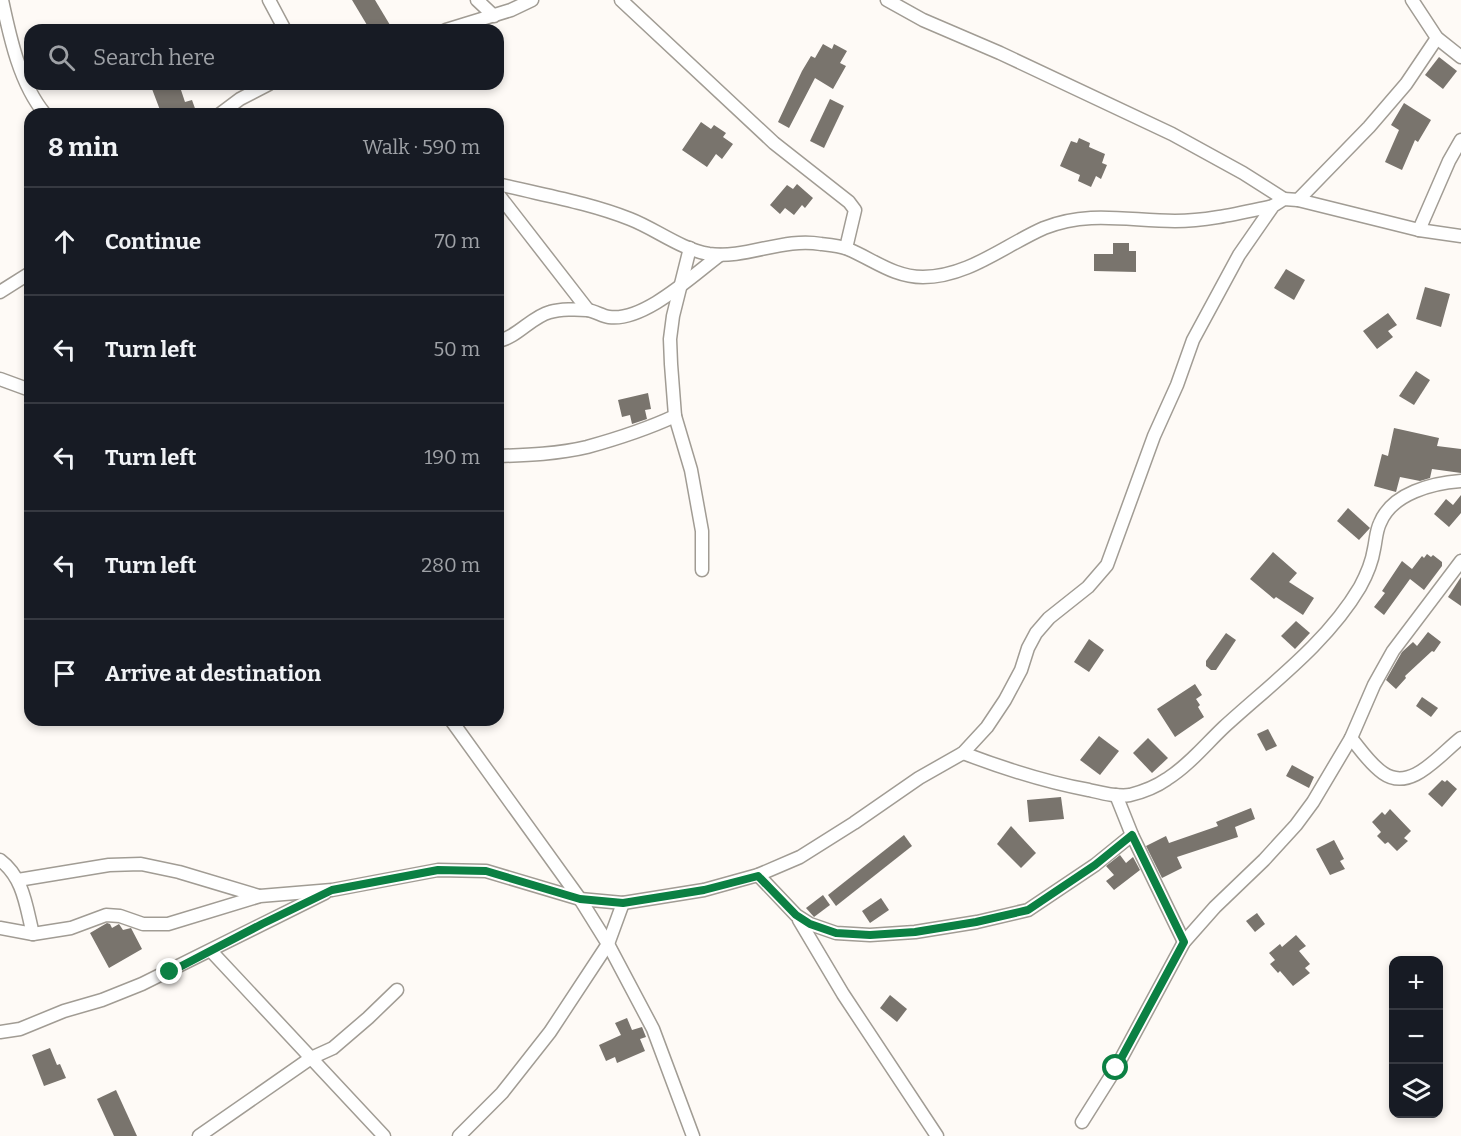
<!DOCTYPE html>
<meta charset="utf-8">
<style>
:root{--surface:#171b24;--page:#20242c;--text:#f1f3f6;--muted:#9ea1a6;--line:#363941}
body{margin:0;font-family:Bitter,serif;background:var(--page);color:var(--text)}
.controls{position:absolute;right:18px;bottom:18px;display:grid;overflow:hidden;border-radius:12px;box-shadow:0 3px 9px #0003}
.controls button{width:54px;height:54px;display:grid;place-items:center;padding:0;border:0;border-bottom:2px solid var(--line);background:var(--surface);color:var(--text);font:30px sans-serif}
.stop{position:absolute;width:18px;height:18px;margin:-14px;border:4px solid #0b8043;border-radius:50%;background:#fff}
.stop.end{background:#0b8043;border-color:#fff;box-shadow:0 2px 6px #0008}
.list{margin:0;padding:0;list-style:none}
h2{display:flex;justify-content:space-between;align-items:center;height:78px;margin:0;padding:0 24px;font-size:26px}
h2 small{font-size:20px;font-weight:400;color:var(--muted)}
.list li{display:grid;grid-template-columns:39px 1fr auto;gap:18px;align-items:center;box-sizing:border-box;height:108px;padding:0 24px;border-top:2px solid var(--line)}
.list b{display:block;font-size:22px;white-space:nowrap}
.list em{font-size:20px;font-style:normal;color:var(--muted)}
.icon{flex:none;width:33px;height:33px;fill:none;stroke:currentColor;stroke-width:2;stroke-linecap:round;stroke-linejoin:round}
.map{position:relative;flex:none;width:1461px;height:1136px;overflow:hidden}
.search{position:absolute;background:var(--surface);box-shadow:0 3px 9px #0003;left:24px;top:24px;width:480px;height:66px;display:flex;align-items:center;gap:15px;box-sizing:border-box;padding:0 21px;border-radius:18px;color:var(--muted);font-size:22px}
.panel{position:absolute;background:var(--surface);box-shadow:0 3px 9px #0003;left:24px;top:108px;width:480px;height:618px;border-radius:18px}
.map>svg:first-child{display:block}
</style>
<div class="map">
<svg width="1461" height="1136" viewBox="0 0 1461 1136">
<rect width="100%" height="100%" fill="#fefaf6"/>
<g fill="#79746d">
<path d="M352,0H375L393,30H370Z"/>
<path d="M823,44L832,49L834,44L847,51L840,63L846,66L833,89L815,78L789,128L778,122L802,71L811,56L815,58Z"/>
<path d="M1439,57L1457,71L1443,89L1425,75Z"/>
<path d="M167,84H179L185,102L192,100L197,114H157L156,112L160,110L152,89Z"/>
<path d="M830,99L844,106L824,148L810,141Z"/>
<path d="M1404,103L1431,120L1418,142L1415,140L1402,170L1385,162L1399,130L1391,125Z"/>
<path d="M701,122L711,129L714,125L726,133L723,137L733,144L722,159L716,154L707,167L682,150Z"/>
<path d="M1079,138L1090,143L1089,147L1105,154L1102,163L1107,165L1101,179L1096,176L1091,187L1078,181L1080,175L1060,166L1071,141L1077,143Z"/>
<path d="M797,184L813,198L805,208L802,205L794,215L785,208L780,214L770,205L787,185L793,189Z"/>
<path d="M1113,243H1129V251H1136V272L1094,271V254H1113Z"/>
<path d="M1286,269L1305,280L1294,300L1274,288Z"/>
<path d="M1425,287L1450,294L1441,327L1416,319Z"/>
<path d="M1388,313L1397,325L1388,331L1393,337L1377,349L1363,331Z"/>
<path d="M1416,371L1430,380L1414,405L1399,396Z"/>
<path d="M648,393L651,409L645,410L647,419L632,424L630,415L622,417L618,400Z"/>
<path d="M1394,428L1439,438L1437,446L1461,449V473L1432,469L1430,478L1420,481L1400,477L1396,492L1374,486L1382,454L1388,456Z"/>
<path d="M1461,495V513L1449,527L1434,514L1446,499L1453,505Z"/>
<path d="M1348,508L1370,528L1359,540L1337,521Z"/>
<path d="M1273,552L1297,573L1289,582L1314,598L1303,615L1276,597L1274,599L1250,579Z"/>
<path d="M1427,554L1431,557L1433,555L1442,562V566L1424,590L1410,579L1384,615L1374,607L1385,593L1382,591L1402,561L1412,569L1422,556L1424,558Z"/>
<path d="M1461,577V606L1448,597Z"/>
<path d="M1296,621L1310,633L1295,649L1281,636Z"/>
<path d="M1428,632L1441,642L1434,652L1432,651L1405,676L1406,678L1396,689L1386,680L1402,652L1413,642L1417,646Z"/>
<path d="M1226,633L1236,640L1216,670H1211L1206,666V661Z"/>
<path d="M1089,639L1104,650L1089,672L1074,662Z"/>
<path d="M1195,684L1202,695L1196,699L1200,705L1198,707L1204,717L1175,737L1157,709Z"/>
<path d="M1422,697L1438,708L1431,717L1416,706Z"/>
<path d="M1268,729L1277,746L1266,751L1257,734Z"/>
<path d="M1099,736L1119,751L1100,775L1080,760Z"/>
<path d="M1148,738L1168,758L1152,773L1133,753Z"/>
<path d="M1292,765L1314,777L1309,788L1286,776Z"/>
<path d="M1442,780L1445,782L1447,780L1457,789L1442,807L1428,794Z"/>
<path d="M1061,797L1064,819L1029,822L1027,800Z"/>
<path d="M1251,808L1255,819L1235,827L1238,837L1177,857L1182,868L1162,878L1146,846L1166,836L1169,843L1218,826L1216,822Z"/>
<path d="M1390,809L1411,831L1404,838L1408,841L1397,851L1388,842L1385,844L1377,836L1381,832L1372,822L1382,812L1385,815Z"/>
<path d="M1011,826L1036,853L1021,868L997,844Z"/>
<path d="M904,835L912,846L836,906L828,895Z"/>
<path d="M1334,840L1344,859L1340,861L1345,869L1330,875L1316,849Z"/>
<path d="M1120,855L1126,863L1133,857L1140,870L1114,890L1106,881L1114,875L1106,866Z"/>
<path d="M823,895L830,905L814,917L806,908Z"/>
<path d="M881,898L889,910L870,923L862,911Z"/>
<path d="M1257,913L1265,924L1255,932L1246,921Z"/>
<path d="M107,923L110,924L112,928L119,924L123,930L131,928L142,949L109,968L90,933Z"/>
<path d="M1296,935L1306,946L1299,951L1310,964L1305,968L1310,973L1293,986L1280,971L1278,973L1270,964L1275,960L1269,953L1280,944L1282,947Z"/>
<path d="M890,995L907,1009L897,1022L880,1008Z"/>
<path d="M627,1018L632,1030L642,1027L646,1037L640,1039L645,1051L617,1063L615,1057L606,1061L599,1045L621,1035L615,1023Z"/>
<path d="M50,1048L57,1065L60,1064L66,1078L44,1086L32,1055Z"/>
<path d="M116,1090L137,1136H114L97,1099Z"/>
</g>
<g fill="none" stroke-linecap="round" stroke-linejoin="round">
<defs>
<g id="street">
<path d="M2,0C10,38 20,84 45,114"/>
<path d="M269,0L285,30"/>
<path d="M477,0L494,16"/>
<path d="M621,0L774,143L849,202L855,210L846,248"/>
<path d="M887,0L923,20L1000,53L1172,134L1243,173L1284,199"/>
<path d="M1412,0L1437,38L1461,57"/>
<path d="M446,30L511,10L532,0"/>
<path d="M220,114L240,99L269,84"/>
<path d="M498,184C542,195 587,202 630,219C656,229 680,249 709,254C746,259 784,237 821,244C830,245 840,246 848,249C874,260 894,277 923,277C968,277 1005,245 1044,228C1089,210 1129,221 1175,221C1208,221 1240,213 1273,206"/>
<path d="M498,194L588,310"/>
<path d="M1298,200L1369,127L1406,84L1437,38"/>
<path d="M1419,230L1449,161L1461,140"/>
<path d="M690,248L673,316L670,339L671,364L675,416L691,470L702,531V570"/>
<path d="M0,292L30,273"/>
<path d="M498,341C518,337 531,317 550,312C560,309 577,309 587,310C595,311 602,316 609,317C644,322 693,275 720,255"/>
<path d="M0,379L30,390"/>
<path d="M498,456C527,455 558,454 587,447C616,439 647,429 675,416"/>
<path d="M451,720L580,899L608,944L653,1029L693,1136"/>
<path d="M1351,738C1361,750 1370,764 1383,773C1411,793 1440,754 1461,738"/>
<path d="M963,753C1005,769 1045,782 1089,790C1102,793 1116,797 1130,795C1142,792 1157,786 1167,779C1189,765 1205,745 1224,727C1271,684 1327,643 1360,587C1366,576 1372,562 1374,549C1376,540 1376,531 1380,523C1392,493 1433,483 1461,481"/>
<path d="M1116,795L1132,835L1184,942"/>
<path d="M0,860C24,878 26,907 33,934"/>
<path d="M758,875L796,915L810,924L836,933L870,935L915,932L977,922L1028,910L1095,865L1132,835"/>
<path d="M18,880L109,865L141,864L179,872L259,896"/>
<path d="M799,920L843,994L937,1136"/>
<path d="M0,928L33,934L71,928L106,915L120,916L143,924H168L260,896L332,890L438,870L486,871L580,899L623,903L704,890L758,875L800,857L854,823L919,778L963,753L987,727L1005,700L1021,670L1028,648L1036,633L1049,618L1088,587L1107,565L1154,436L1177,385L1193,340L1239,255L1273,206L1284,199L1298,200L1419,230L1461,236"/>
<path d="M211,951L384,1136"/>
<path d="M0,1032L20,1029L64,1011L102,1000L142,984L325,893"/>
<path d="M1082,1122L1116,1068L1184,942L1215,907L1264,860L1296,825L1313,802L1351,738L1374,685L1393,651L1461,561"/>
<path d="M199,1136L311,1058L333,1048L368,1018L397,990"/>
<path d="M459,1136L502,1093L550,1032L608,944L623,903"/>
</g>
</defs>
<use href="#street" stroke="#a19c94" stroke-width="15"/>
<use href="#street" stroke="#fff" stroke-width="12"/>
</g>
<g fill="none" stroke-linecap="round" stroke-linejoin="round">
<path stroke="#0b8043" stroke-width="8" d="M170,972L262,924L332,890L438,870L486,871L580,899L623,903L704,890L758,876L796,915L810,924L836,933L870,935L915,932L976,922L1028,910L1095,865L1132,835L1184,942L1116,1068"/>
</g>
</svg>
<div class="controls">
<button>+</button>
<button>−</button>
<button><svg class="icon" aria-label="layers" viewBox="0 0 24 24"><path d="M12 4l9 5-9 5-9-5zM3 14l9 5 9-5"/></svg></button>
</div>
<div class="stop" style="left:1116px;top:1068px"></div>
<div class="stop end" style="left:170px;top:972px"></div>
<div class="search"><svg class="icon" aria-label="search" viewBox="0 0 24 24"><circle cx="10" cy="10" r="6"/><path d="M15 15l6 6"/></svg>Search here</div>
<section class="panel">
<h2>8 min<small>Walk · 590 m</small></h2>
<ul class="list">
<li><svg class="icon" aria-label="ahead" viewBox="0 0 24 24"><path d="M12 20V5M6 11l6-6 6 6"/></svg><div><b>Continue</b></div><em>70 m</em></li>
<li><svg class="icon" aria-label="left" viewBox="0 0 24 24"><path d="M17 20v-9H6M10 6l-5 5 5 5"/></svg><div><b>Turn left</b></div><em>50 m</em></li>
<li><svg class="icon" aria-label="left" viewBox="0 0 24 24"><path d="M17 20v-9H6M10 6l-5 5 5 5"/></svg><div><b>Turn left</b></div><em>190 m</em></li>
<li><svg class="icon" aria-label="left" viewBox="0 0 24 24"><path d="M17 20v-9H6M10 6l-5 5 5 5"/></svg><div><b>Turn left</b></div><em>280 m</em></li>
<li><svg class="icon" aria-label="arrive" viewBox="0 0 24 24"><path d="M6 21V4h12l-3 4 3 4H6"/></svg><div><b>Arrive at destination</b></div></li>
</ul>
</section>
</div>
